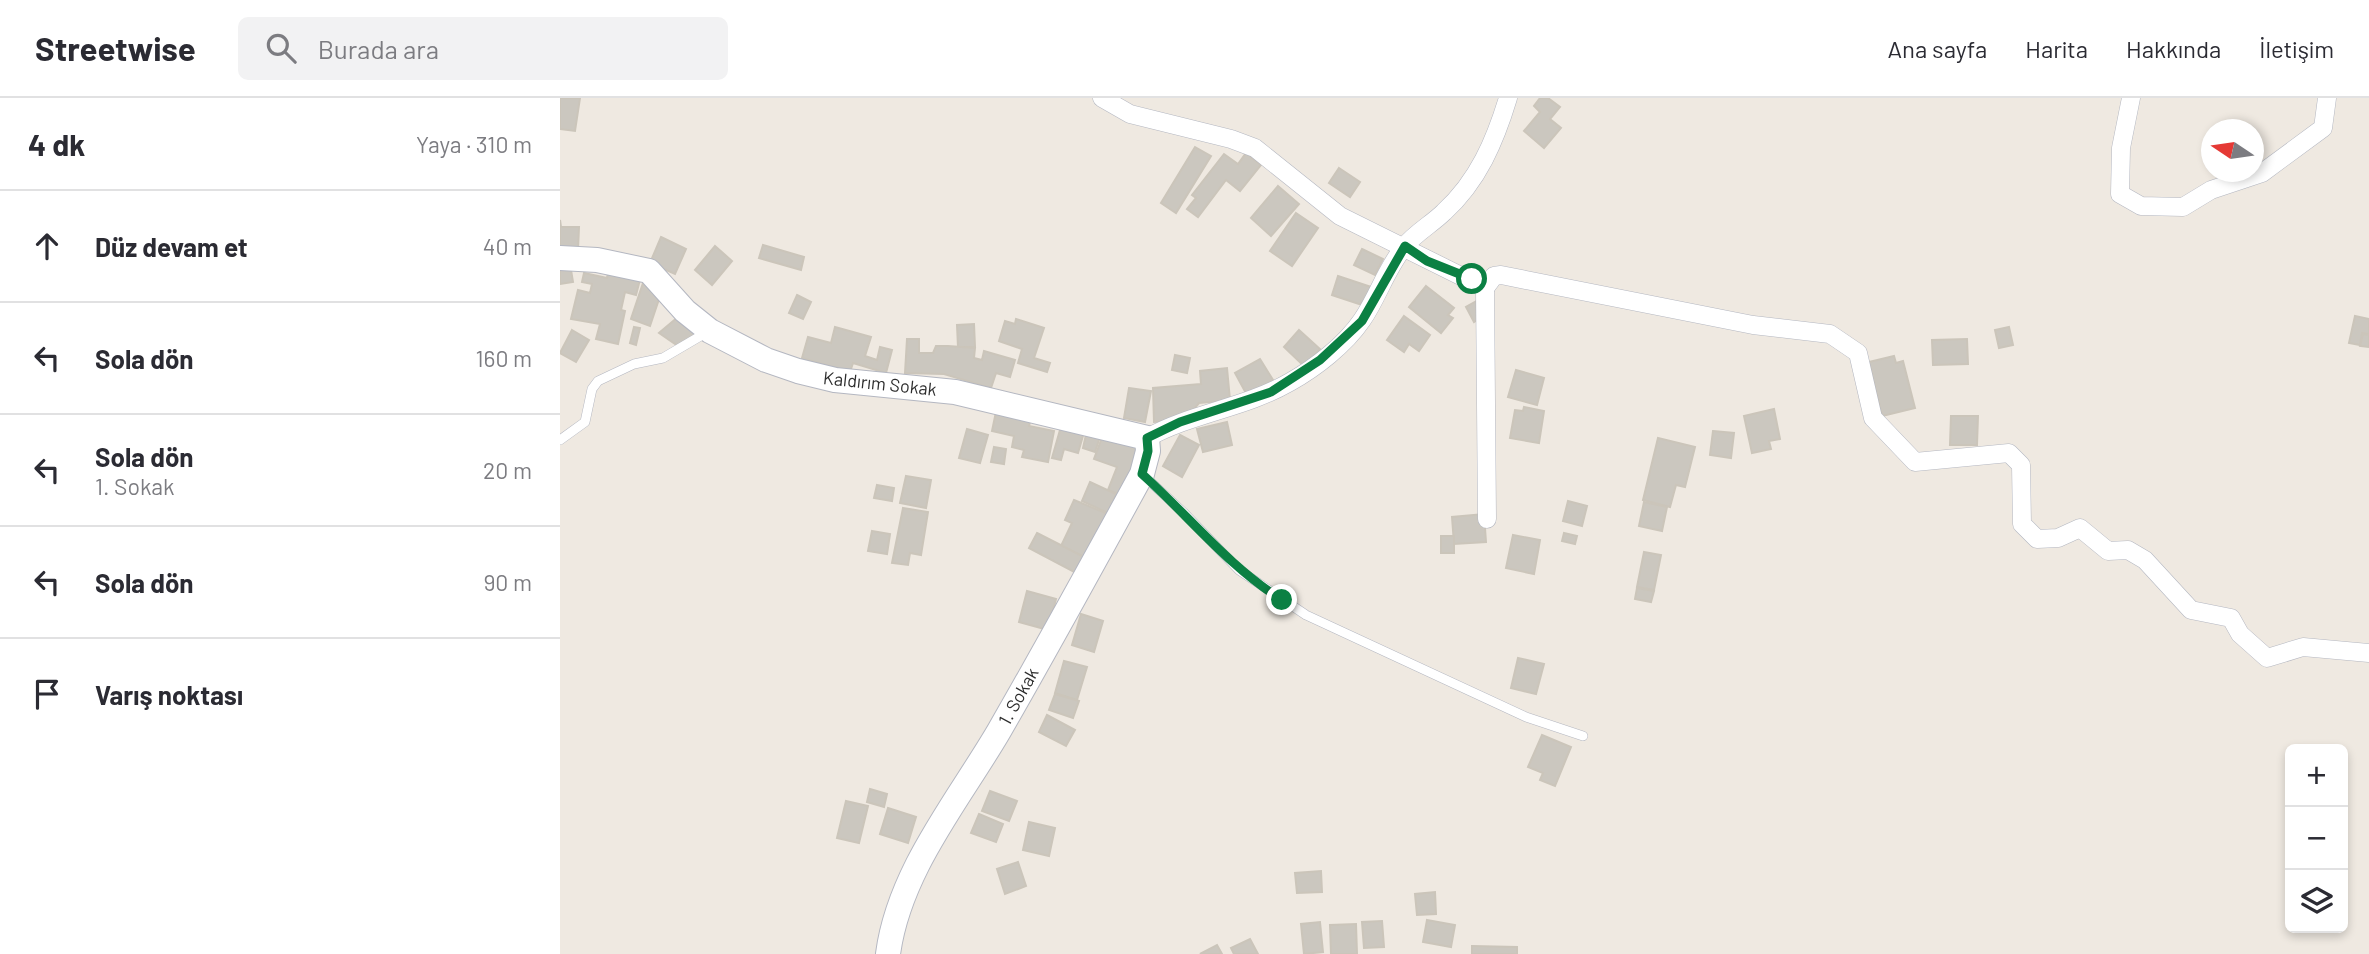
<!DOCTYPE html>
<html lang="tr">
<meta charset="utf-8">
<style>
:root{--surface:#fff;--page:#f2f2f3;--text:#2b2b33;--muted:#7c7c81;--line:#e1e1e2}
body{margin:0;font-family:Barlow,sans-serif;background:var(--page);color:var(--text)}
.controls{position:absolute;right:21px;bottom:21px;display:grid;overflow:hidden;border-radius:10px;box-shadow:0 4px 10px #0003}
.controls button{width:63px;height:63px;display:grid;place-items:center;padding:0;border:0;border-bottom:2px solid var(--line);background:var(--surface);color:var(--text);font:35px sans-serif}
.compass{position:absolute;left:1641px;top:21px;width:63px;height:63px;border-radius:50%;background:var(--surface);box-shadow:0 4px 10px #0003;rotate:283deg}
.stop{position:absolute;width:21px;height:21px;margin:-16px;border:5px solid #0b8043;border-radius:50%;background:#fff}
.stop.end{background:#0b8043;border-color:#fff;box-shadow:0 2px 7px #0008}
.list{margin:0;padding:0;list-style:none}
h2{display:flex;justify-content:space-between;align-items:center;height:91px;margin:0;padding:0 28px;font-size:30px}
h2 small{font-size:23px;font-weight:400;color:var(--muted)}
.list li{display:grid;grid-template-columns:46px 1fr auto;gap:21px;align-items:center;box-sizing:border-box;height:112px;padding:0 28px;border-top:2px solid var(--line)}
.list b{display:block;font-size:26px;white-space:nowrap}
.list p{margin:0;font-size:23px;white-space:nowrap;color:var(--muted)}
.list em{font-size:23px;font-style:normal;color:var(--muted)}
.icon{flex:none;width:38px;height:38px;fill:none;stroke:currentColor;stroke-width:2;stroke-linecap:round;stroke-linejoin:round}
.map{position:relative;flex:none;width:1809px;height:856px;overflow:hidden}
header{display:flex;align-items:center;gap:42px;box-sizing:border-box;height:98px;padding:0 35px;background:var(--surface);border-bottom:2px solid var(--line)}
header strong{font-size:33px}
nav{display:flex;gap:38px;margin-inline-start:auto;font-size:24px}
.search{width:490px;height:63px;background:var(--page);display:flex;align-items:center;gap:18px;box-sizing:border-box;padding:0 24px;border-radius:10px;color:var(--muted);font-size:26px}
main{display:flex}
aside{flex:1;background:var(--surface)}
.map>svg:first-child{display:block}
</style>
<header>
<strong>Streetwise</strong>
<div class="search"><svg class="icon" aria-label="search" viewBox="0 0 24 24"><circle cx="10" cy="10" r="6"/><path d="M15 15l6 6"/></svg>Burada ara</div>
<nav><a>Ana sayfa</a><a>Harita</a><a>Hakkında</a><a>İletişim</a></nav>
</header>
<main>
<aside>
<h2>4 dk<small>Yaya · 310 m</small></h2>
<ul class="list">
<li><svg class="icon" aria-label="ahead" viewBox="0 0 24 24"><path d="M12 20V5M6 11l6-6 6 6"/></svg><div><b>Düz devam et</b></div><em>40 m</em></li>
<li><svg class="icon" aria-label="left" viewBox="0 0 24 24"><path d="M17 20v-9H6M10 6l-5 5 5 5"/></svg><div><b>Sola dön</b></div><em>160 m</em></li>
<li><svg class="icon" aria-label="left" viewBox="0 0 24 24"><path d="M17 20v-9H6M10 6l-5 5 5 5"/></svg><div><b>Sola dön</b><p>1. Sokak</p></div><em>20 m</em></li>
<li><svg class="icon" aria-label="left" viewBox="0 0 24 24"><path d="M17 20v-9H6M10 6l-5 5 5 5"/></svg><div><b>Sola dön</b></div><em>90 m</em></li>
<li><svg class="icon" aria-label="arrive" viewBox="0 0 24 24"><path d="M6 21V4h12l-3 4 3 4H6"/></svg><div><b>Varış noktası</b></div></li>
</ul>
</aside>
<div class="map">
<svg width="1809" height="856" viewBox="0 0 1809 856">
<rect width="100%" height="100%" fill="#efe9e1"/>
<g fill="#cbc7bf" stroke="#cbc5ba" stroke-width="2">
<path d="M0,0H20L15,33L0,31Z"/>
<path d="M980,0H988L1000,9L990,21L1001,30L984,50L964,33L980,14L974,8Z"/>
<path d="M635,49L651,58L616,115L601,105Z"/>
<path d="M686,55L701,67L680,93L666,82L638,119L627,111L636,100L632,97L664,56L678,66Z"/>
<path d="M779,70L800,84L790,99L769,85Z"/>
<path d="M718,88L739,106L711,138L691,120Z"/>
<path d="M736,115L758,130L732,168L710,153Z"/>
<path d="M0,122L1,129H19L18,152L0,153Z"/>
<path d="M101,139L126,151L115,176L90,165Z"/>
<path d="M203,147L244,159L241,172L199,160Z"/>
<path d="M155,148L172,163L152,187L135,172Z"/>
<path d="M802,151L823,161L815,177L794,167Z"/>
<path d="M9,160L13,184L0,186V162Z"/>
<path d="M50,167L82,174L76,197L65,194L61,212L65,213L58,246L36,241L40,226L11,221L18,192L30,195L32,186L22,184L24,175L47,180Z"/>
<path d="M778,178L811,189L805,208L772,197Z"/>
<path d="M83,185L102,192L90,228L71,221Z"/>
<path d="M866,188L894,210L888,217L893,220L881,235L849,209Z"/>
<path d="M237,197L251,204L243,221L229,215Z"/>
<path d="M920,201L928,215L914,224L906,209Z"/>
<path d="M125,213L142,231L118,248L99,235Z"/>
<path d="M844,218L870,237L859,253L849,246L844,254L827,242Z"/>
<path d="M1795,218L1809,221V236L1802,235L1800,247L1789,245Z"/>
<path d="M456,221L484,230L474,260L490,265L487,274L458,265L462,251L439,243L445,223L455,226Z"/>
<path d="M414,226L415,249H398L397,227Z"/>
<path d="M74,229L80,230L76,247L70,245Z"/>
<path d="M275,229L311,239L305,258L317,262L320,249L332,252L326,275L293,265L290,274L242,260L248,239L271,245Z"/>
<path d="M1449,229L1453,247L1439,250L1435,232Z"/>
<path d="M12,232L29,242L16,264L0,255Z"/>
<path d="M739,232L760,251L745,269L724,249Z"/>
<path d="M1803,236L1809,237V249L1800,248Z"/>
<path d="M347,241H359V255H373L376,248H388L415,250L414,260L422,262L424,253L455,262L450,279L436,275L431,290L384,276L345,275Z"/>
<path d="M1407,241L1408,266L1373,267L1372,242Z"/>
<path d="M615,257L630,260L627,275L612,272Z"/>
<path d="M1334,258L1336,265L1343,263L1355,310L1322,318L1309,264Z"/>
<path d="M700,261L713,282L687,297L675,275Z"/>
<path d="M667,270L670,302L639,305L625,322L594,324L593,290L641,286L640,273Z"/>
<path d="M956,272L984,280L977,307L948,299Z"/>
<path d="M569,290L591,293L585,324L564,320Z"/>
<path d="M437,309L472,316L469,328L494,333L488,364L462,359L464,352L452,349L454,338L432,333Z"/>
<path d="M964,309L984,313L979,345L950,340L955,312L963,313Z"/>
<path d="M1214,311L1220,341L1209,343L1211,351L1192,355L1184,318Z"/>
<path d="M1391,318H1418L1417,347H1390Z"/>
<path d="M667,324L672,347L643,354L637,331Z"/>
<path d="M502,325L525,331L518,355L504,351L501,362L492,360Z"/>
<path d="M407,331L428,337L420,365L399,360Z"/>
<path d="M527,332L541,336L535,354L523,350Z"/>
<path d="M1153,333L1174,335L1171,360L1150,357Z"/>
<path d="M543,337L587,353L570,400L548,392L557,369L534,361Z"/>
<path d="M620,337L639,347L622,379L603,368Z"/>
<path d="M1098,340L1135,349L1125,389L1116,387L1110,409L1083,402Z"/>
<path d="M434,349L446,351L444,366L431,364Z"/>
<path d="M346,378L371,382L366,410L340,405Z"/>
<path d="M530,384L556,396L548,415L522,403Z"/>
<path d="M317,387L334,390L332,403L314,400Z"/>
<path d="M514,402L548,416L528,461L501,448L512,425L505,422Z"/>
<path d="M1008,403L1027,408L1022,428L1003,423Z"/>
<path d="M1084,404L1107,409L1102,433L1079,428Z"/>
<path d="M343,410L368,414L361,457L350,455L348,467L332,465Z"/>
<path d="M924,416L926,444L894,446L892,419Z"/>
<path d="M312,433L330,436L327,456L308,453Z"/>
<path d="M477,435L528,461L518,476L469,450Z"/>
<path d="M1004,435L1017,438L1015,446L1002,443Z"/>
<path d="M953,437L980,442L974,476L946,470Z"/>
<rect x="881" y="438" width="13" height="17"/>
<path d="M1084,454L1101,457L1094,492L1077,489Z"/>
<path d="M1077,490L1094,493L1091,504L1075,501Z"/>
<path d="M467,493L496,501L488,532L459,524Z"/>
<path d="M521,516L543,523L534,554L512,547Z"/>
<path d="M958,560L984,566L976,596L951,590Z"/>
<path d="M504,563L527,569L517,602L495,595Z"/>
<path d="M495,596L519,603L513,620L489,612Z"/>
<path d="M487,617L515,632L506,648L479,634Z"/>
<path d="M982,637L1011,649L995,688L980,682L983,675L968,669Z"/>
<path d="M310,691L327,696L324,709L307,704Z"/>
<path d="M430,693L457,703L449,723L422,713Z"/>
<path d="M286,703L308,708L299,745L277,740Z"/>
<path d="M328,710L356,719L348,745L320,736Z"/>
<path d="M419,716L443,726L436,744L411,735Z"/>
<path d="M469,724L495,730L489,758L463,752Z"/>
<path d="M458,764L466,788L445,796L437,771Z"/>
<path d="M761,773L762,794L737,795L735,775Z"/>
<path d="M875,794L876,816L857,817L855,796Z"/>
<path d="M867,822L895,827L891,849L863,844Z"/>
<path d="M822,823L824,849L804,850L802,824Z"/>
<path d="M760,824L763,854L744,856L741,826Z"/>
<path d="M796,826L797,856H771L770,827Z"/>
<path d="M690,841L698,856H674L671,850Z"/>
<path d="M657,847L662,856H640Z"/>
<path d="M912,848L957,849V856H912Z"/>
</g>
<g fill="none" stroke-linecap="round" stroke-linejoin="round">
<defs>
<g id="lane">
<path d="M0,342L25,324L32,291L38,283L74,266L103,260L149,233"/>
<path d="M582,376L625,416L679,472L746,517L966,619L1023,638"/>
</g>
<g id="street">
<path d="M542,0L570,16L671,41L695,50L780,118L925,190L927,421"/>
<path d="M1571,0L1561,50L1560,96L1581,108L1623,109L1651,92L1702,75L1763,30L1767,0"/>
<path d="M925,190L934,178L941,177L1193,227L1270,236L1298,255L1313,320L1355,364L1449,355L1461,367L1462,426L1477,441L1498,440L1520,430L1548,453L1568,452L1585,462L1631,512L1671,520L1680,536L1707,560L1743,549L1809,555"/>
<path d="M587,340C632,315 685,310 730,284C755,270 785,247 802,222C818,199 826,171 844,149C855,135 872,126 884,114C918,83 935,43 948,0"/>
</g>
<path id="secondary" d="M0,160L37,162L89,173L125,213L150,233L206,262L238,273L275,282L395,294L587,340L588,353L582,376C535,462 488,548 439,633C398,703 339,773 328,856"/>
</defs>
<use href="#lane" stroke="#b4b7c1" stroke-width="10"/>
<use href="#street" stroke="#b4b7c1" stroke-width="19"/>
<use href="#secondary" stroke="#b4b7c1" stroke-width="26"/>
<use href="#lane" stroke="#fff" stroke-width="9"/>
<use href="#street" stroke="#fff" stroke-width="18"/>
<use href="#secondary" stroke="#fff" stroke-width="24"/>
</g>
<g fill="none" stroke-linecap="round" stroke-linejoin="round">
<path stroke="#0b8043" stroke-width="9" d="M722,502C668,468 629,418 582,376L588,353L587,340L620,324L711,294L760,262L802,223L845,148L867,163L912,181"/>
</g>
<g text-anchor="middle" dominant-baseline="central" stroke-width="7" stroke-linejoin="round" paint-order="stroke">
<g font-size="18" fill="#2e2e2e" stroke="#fff">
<text transform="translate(320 285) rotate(6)">Kaldırım Sokak</text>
<text transform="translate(458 598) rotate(-61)">1. Sokak</text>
</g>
</g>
</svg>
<div class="controls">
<button>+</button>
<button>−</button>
<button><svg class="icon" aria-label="layers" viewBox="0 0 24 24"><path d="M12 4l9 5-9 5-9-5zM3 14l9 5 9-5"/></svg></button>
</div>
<svg class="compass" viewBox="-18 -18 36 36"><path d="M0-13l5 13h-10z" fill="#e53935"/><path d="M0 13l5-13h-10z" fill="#7c7c81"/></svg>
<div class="stop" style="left:912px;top:181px"></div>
<div class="stop end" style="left:722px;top:502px"></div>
</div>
</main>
